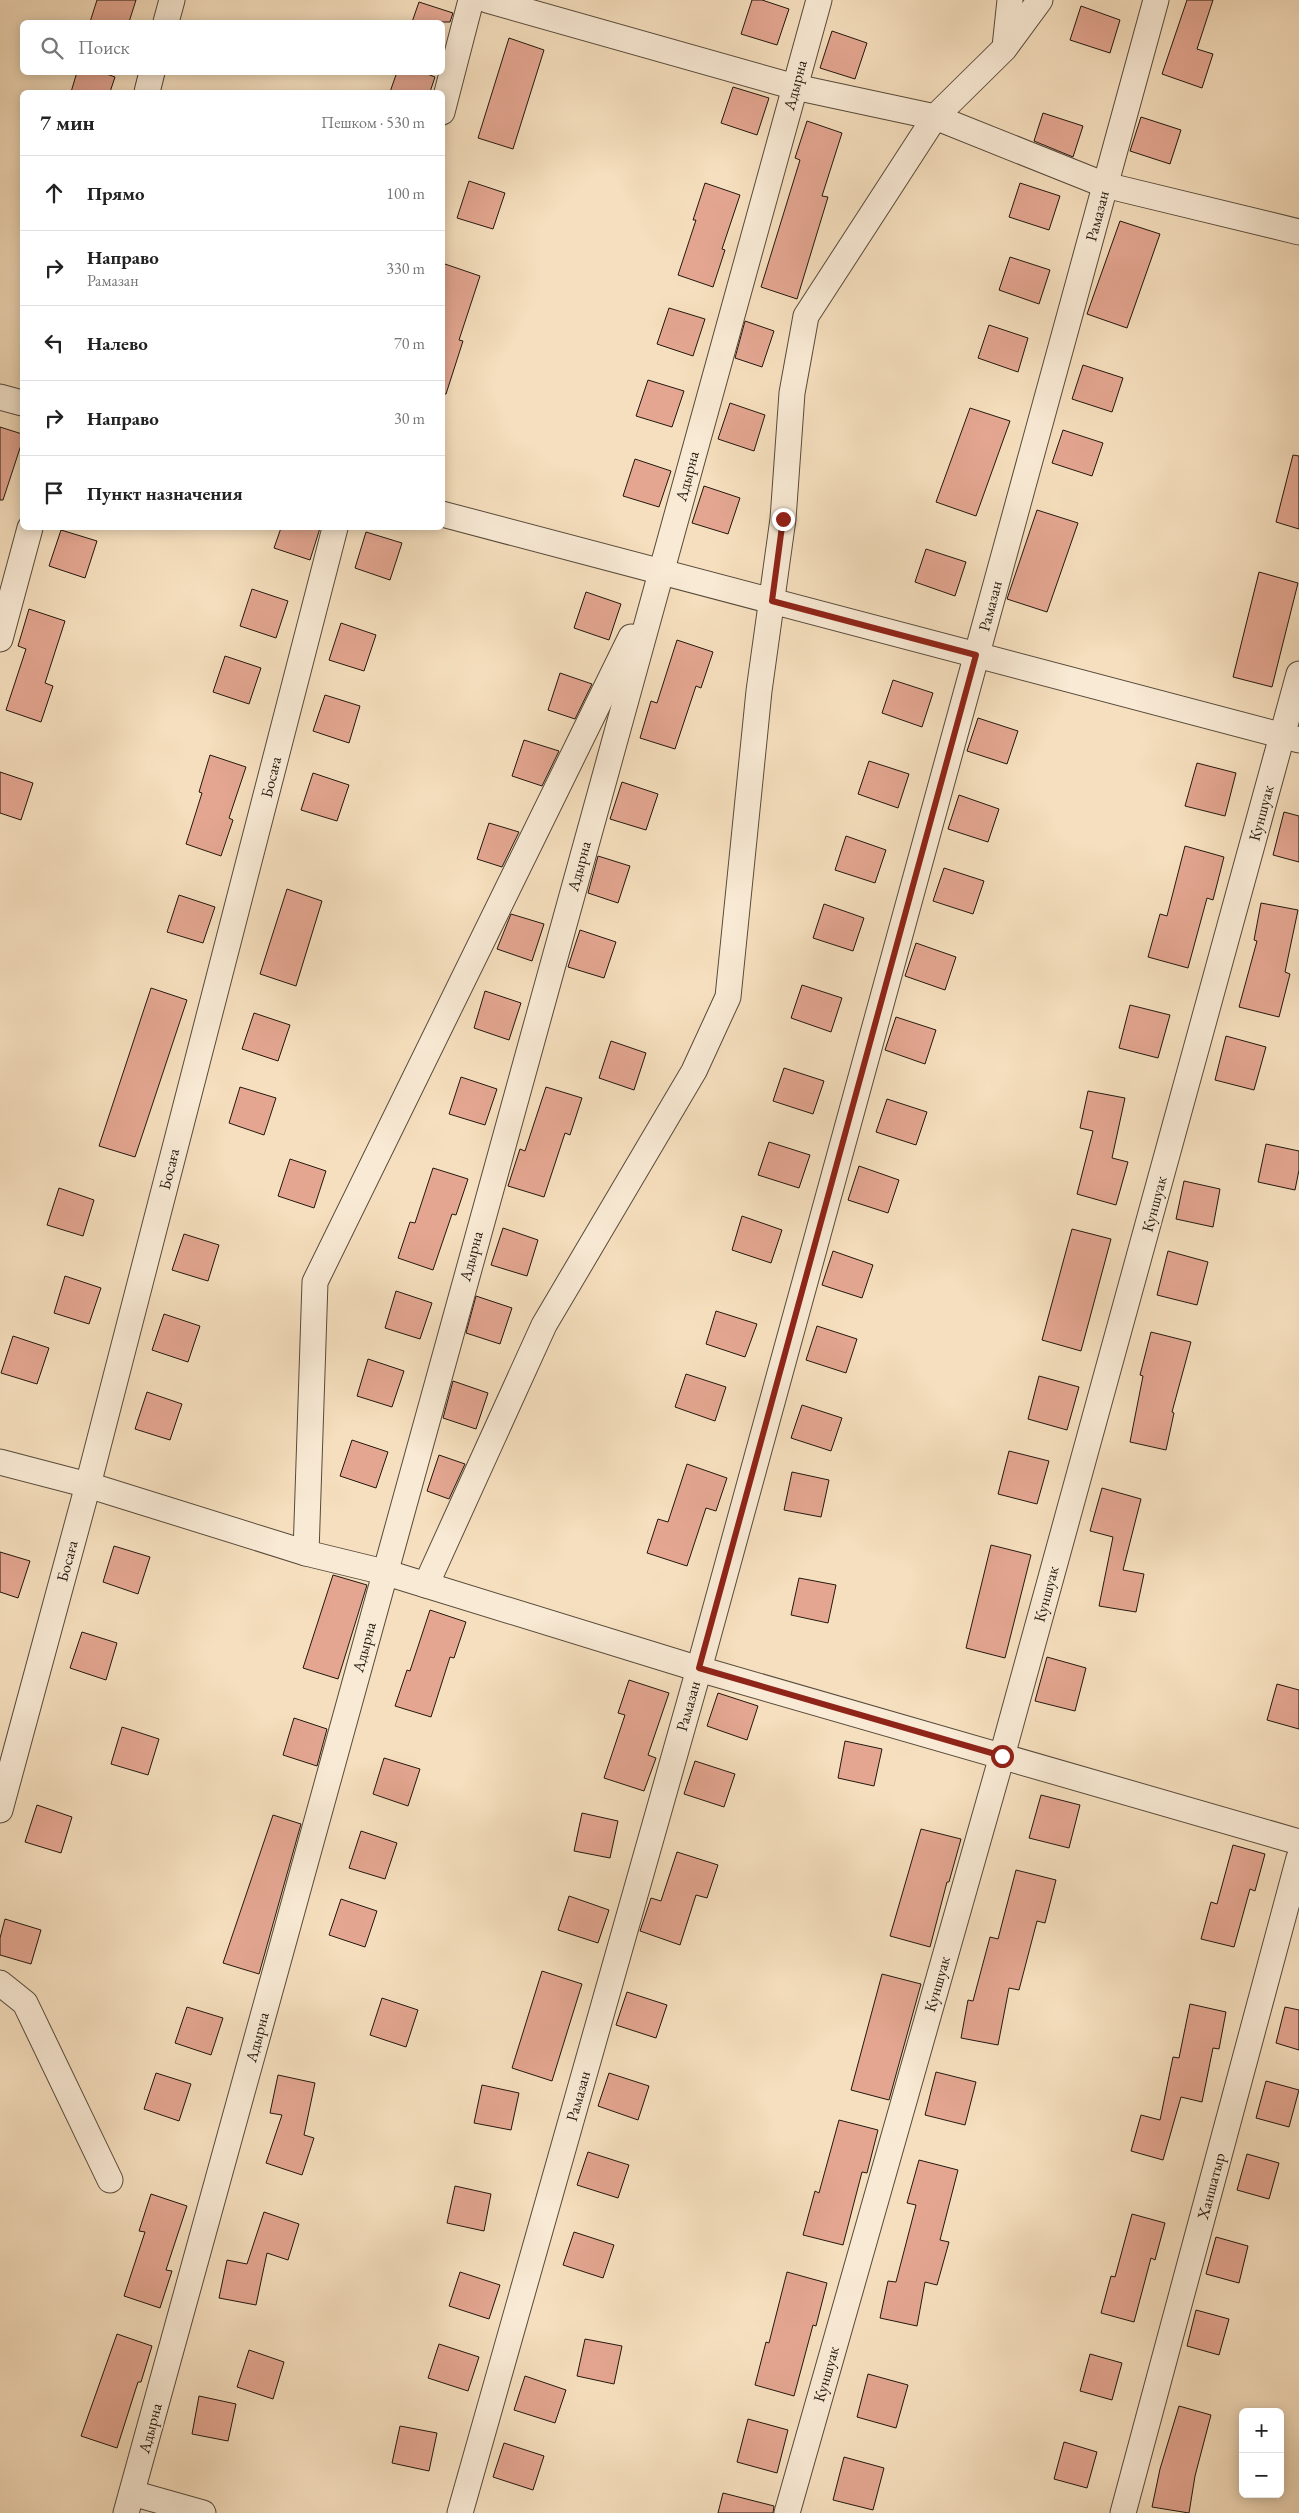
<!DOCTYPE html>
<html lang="ru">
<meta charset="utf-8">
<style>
:root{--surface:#fff;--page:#f2f2f2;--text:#222;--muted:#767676;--line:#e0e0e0}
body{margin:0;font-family:"EB Garamond",serif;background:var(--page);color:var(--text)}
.controls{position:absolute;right:15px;bottom:15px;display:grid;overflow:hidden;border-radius:8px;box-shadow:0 2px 12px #0003}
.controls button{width:45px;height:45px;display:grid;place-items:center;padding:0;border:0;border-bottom:1px solid var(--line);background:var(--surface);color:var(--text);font:25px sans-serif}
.stop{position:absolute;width:15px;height:15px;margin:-11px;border:4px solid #8f2418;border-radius:50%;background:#fff}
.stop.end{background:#8f2418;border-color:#fff;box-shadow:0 1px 5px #0008}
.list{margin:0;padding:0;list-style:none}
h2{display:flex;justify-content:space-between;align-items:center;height:65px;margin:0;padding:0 20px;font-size:21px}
h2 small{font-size:16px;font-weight:400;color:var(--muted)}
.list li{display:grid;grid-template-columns:32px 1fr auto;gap:15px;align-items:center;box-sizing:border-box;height:75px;padding:0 20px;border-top:1px solid var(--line)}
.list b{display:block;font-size:19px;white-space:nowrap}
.list p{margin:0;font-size:16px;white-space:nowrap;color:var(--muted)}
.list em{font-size:16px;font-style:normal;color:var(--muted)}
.icon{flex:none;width:28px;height:28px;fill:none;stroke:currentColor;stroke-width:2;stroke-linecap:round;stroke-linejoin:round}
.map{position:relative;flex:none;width:1299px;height:2513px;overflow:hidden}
.search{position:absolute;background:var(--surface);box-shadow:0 2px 12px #0003;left:20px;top:20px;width:425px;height:55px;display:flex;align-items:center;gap:12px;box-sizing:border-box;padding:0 18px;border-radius:8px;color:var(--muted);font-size:19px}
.panel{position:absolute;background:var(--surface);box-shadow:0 2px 12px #0003;left:20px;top:90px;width:425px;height:440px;border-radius:8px}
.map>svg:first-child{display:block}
</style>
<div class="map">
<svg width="1299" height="2513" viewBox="0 0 1299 2513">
<rect width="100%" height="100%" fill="#f6dfbe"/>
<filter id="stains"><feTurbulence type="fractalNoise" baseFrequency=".004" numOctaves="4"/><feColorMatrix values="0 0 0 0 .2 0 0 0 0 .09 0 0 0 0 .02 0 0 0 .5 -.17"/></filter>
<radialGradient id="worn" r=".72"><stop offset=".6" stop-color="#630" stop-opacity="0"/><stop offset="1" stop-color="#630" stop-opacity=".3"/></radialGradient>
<g fill="#e4a691" stroke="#22180e">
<path d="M97,0H136L129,22H90Z"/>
<path d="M752,0H762L789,9L777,45L741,34Z"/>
<path d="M1187,0H1213L1197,49L1213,54L1202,88L1162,74Z"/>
<path d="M419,2L453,13L450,22H412Z"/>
<path d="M1081,6L1120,20L1110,53L1070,40Z"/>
<path d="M832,31L867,43L855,79L820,68Z"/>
<path d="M509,38L544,50L513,149L478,138Z"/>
<path d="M77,72H101L115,77L110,92H71Z"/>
<path d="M397,72H422L435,77L430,92H390Z"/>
<path d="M733,87L769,98L757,135L721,123Z"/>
<path d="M1043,113L1083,126L1073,157L1034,141Z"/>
<path d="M1141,117L1181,130L1170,164L1130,151Z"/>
<path d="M807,121L842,133L822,196L828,197L797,299L761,287L800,160L795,158Z"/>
<path d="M469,181L505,193L493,229L457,218Z"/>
<path d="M705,183L740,195L722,249L725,250L713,287L678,275L696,220H693Z"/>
<path d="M1020,183L1060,196L1049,230L1009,217Z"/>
<path d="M1120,221L1160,234L1127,328L1087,314Z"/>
<path d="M1010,257L1050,270L1039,304L999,290Z"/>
<path d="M442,263L480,276L459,340L463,341L446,394H442Z"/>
<path d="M669,308L705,319L693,356L657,344Z"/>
<path d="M745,321L774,331L762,367L735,358Z"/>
<path d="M989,325L1028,338L1018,372L978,358Z"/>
<path d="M1083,365L1123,378L1112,412L1072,399Z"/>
<path d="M648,380L684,391L672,427L636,416Z"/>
<path d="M730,403L765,415L754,451L718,439Z"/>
<path d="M970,408L1010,421L976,516L936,502Z"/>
<path d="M0,427L22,434V442L3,500H0Z"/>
<path d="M1063,430L1103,443L1092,476L1052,463Z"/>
<path d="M1293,455L1299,456V529L1276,522Z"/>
<path d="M635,459L671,471L659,507L623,496Z"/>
<path d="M704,486L740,498L728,534L692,523Z"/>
<path d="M1037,510L1078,523L1047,612L1007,599Z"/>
<path d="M281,528H320L310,560L274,548Z"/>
<path d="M61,530L97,541L85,578L49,566Z"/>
<path d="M366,532L402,543L390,580L355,568Z"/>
<path d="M926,549L966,562L955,596L915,582Z"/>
<path d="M1259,572L1298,583L1272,687L1233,677Z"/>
<path d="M252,589L288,601L276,638L240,626Z"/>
<path d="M586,592L621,604L609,640L574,628Z"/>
<path d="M29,609L65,621L45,683L53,686L41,722L6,710L26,649L18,646Z"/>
<path d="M341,623L376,635L364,671L329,660Z"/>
<path d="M677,640L713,652L701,688L696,686L675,749L640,738L651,701L657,703Z"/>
<path d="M225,656L261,668L249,704L213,692Z"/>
<path d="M560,673L592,684L575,719L548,710Z"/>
<path d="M893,680L933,693L922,727L882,713Z"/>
<path d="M325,695L360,706L349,743L313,731Z"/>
<path d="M978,718L1018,731L1007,764L967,751Z"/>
<path d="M524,740L559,751L542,786L512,776Z"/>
<path d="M210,755L246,767L229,818L233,820L221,856L186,844L202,793L199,792Z"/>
<path d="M869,761L909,774L898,808L858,794Z"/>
<path d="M1197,763L1236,773L1225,816L1185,806Z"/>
<path d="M0,772L33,783L21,820L0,813Z"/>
<path d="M313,773L349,785L337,821L301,810Z"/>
<path d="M622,782L658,794L646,830L610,819Z"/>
<path d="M959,795L999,809L988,842L948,829Z"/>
<path d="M1284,812L1299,816V862L1273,855Z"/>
<path d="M489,823L519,832L502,867L477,859Z"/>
<path d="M846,836L886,850L875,883L835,870Z"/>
<path d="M1185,846L1224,857L1213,900L1207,898L1188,968L1148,957L1160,914L1167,916Z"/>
<path d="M598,856L630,866L618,903L588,893Z"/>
<path d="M944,868L984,881L973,914L933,901Z"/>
<path d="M287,889L322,901L296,986L260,974Z"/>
<path d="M179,895L215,907L203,943L167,932Z"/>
<path d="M1261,903L1298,910L1285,972L1290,974L1279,1017L1239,1007L1257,941L1254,940Z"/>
<path d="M824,904L864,918L853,951L813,938Z"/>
<path d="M511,914L544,924L532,961L497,949Z"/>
<path d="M580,930L616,942L604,978L568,967Z"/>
<path d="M916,943L956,957L945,990L905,976Z"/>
<path d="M802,985L842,998L831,1032L791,1018Z"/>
<path d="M151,988L187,1000L135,1157L99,1146Z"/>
<path d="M485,991L521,1003L509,1040L474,1028Z"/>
<path d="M1130,1005L1170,1015L1158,1058L1119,1048Z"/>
<path d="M254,1013L290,1025L278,1061L242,1049Z"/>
<path d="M896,1017L936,1030L925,1064L885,1050Z"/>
<path d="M1226,1036L1266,1047L1254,1090L1215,1080Z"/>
<path d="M611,1041L646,1053L634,1090L599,1078Z"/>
<path d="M784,1068L824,1081L813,1114L773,1101Z"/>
<path d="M461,1077L497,1089L485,1125L449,1114Z"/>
<path d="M240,1087L276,1098L264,1135L229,1123Z"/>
<path d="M546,1087L582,1098L570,1135L565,1133L544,1197L508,1186L520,1149L525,1151Z"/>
<path d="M1088,1091L1125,1098L1112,1158L1128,1162L1116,1205L1077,1194L1093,1131L1080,1128Z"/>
<path d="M887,1099L927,1112L916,1145L876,1132Z"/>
<path d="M769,1142L810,1155L799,1188L758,1175Z"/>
<path d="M1266,1144L1299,1151V1170L1295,1190L1258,1182Z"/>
<path d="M290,1159L326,1171L314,1208L278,1196Z"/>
<path d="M859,1166L899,1180L888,1213L848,1200Z"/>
<path d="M433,1168L468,1179L456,1215L452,1214L433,1270L398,1258L410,1222L415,1223Z"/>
<path d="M1184,1181L1220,1189L1213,1227L1176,1219Z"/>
<path d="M59,1188L94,1200L83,1236L47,1225Z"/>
<path d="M742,1216L782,1230L771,1263L732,1250Z"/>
<path d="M503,1228L538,1240L527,1276L491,1265Z"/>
<path d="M1072,1229L1111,1239L1081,1351L1042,1340Z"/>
<path d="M184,1234L219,1245L208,1281L172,1270Z"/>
<path d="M833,1251L873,1265L862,1298L822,1285Z"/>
<path d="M1168,1251L1208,1262L1197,1305L1157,1295Z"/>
<path d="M65,1276L101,1288L89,1324L54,1313Z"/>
<path d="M396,1291L432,1303L420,1339L385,1328Z"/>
<path d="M476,1296L512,1308L500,1344L466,1333Z"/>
<path d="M716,1311L757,1324L745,1357L706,1344Z"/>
<path d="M164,1314L200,1326L188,1362L152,1350Z"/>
<path d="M817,1326L857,1339L846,1373L806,1360Z"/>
<path d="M1151,1332L1191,1342L1172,1412L1174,1413L1166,1450L1130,1442L1143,1376L1140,1375Z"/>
<path d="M13,1336L49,1348L37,1384L1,1373Z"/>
<path d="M368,1359L404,1371L392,1407L357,1396Z"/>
<path d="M686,1374L726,1387L715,1421L675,1407Z"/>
<path d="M1039,1376L1079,1387L1067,1430L1028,1419Z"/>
<path d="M453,1381L488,1393L476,1429L443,1418Z"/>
<path d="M147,1392L182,1404L170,1440L135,1429Z"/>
<path d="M802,1405L842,1418L831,1451L791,1438Z"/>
<path d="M352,1440L388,1452L376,1488L340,1476Z"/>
<path d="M1009,1451L1049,1461L1037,1504L998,1494Z"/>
<path d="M439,1455L465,1464L449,1499L427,1491Z"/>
<path d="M687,1464L727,1478L716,1511L706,1508L687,1566L647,1553L658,1519L668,1522Z"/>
<path d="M792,1472L829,1480L821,1517L784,1510Z"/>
<path d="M1102,1488L1141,1499L1123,1570L1144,1574L1136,1612L1099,1606L1113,1537L1090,1531Z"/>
<path d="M991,1545L1031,1555L1005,1658L966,1648Z"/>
<path d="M114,1546L150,1557L138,1594L103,1582Z"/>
<path d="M0,1552L30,1561L18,1598L0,1592Z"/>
<path d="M333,1575L367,1585L338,1679L303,1668Z"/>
<path d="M799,1578L836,1585L828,1623L791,1615Z"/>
<path d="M430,1610L466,1622L454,1658L450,1657L431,1717L395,1706L407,1670L410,1671Z"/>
<path d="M82,1632L117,1643L106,1680L70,1668Z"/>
<path d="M1047,1657L1086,1668L1075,1711L1035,1701Z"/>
<path d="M629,1680L669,1693L648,1755L656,1758L644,1791L604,1778L625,1715L618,1713Z"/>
<path d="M1277,1684L1299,1690V1729L1267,1720Z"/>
<path d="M718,1693L758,1706L747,1740L707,1726Z"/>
<path d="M294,1718L327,1729L317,1766L283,1755Z"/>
<path d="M122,1727L159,1739L148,1775L111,1764Z"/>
<path d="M845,1741L882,1749L874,1786L838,1778Z"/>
<path d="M384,1758L420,1769L408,1806L373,1794Z"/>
<path d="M695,1761L735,1774L724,1807L684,1794Z"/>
<path d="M1041,1795L1080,1805L1069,1848L1029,1838Z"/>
<path d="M37,1805L72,1817L61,1853L25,1842Z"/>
<path d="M582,1813L618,1821L610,1858L574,1851Z"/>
<path d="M273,1815L301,1824L259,1974L223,1963Z"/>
<path d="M921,1829L961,1839L949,1882H947L930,1947L890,1936Z"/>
<path d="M361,1831L397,1843L385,1879L349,1868Z"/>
<path d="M1233,1845L1265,1854L1255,1891L1250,1889L1234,1947L1201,1939L1211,1902L1217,1904Z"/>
<path d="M677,1852L718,1865L707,1898L696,1895L680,1945L640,1931L651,1898L661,1901Z"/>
<path d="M1016,1870L1056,1880L1045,1923L1037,1921L1019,1990L1009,1988L998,2045L961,2038L968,2000L973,2001L990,1937L998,1939Z"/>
<path d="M569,1896L609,1910L598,1943L558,1930Z"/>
<path d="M341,1899L377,1911L365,1947L329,1935Z"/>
<path d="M5,1919L41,1930L31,1964L0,1955V1938Z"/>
<path d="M542,1971L582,1984L552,2081L512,2068Z"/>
<path d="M882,1974L921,1984L889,2100L851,2090Z"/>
<path d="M627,1992L667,2005L656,2038L616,2025Z"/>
<path d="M382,1998L418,2010L406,2047L370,2035Z"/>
<path d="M1190,2004L1226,2012L1219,2049L1213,2048L1202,2102L1181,2097L1163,2160L1131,2151L1141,2115L1160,2120L1173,2057L1179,2058Z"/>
<path d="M187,2007L223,2018L211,2055L175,2043Z"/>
<path d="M1285,2007L1299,2010V2050L1276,2043Z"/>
<path d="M936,2072L976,2082L965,2125L925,2115Z"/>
<path d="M156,2073L191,2084L179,2121L144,2109Z"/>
<path d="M609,2073L649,2086L638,2120L598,2106Z"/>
<path d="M278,2075L315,2083L304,2135L314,2138L302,2175L266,2163L282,2115L270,2113Z"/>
<path d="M1266,2081L1299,2090L1289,2127L1256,2118Z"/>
<path d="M482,2085L519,2093L511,2130L474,2123Z"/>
<path d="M839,2120L878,2130L867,2173L862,2172L843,2245L803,2235L815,2191L819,2193Z"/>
<path d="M588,2152L629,2165L618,2198L577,2185Z"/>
<path d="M1247,2154L1279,2163L1269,2199L1237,2190Z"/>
<path d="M919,2160L958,2170L940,2240L949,2242L937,2285L925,2282L917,2326L880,2318L888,2281L896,2282L916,2205L907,2203Z"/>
<path d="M455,2186L491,2194L484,2231L447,2223Z"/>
<path d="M151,2194L187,2206L166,2270L172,2271L160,2308L124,2296L145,2232L139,2231Z"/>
<path d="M264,2212L299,2224L288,2260L267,2253L256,2305L219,2298L227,2260L247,2264Z"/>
<path d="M1132,2214L1165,2223L1155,2260L1151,2258L1134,2322L1101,2313L1111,2276L1115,2277Z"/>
<path d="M574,2232L614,2245L603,2278L563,2265Z"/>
<path d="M1216,2237L1248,2246L1239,2283L1206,2274Z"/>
<path d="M460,2272L500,2285L489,2319L449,2306Z"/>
<path d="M787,2272L827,2283L816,2326L813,2325L794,2396L755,2385L766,2342L769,2343Z"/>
<path d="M1196,2310L1229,2319L1219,2355L1187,2346Z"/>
<path d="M117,2334L152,2346L141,2382H138L117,2448L81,2436Z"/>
<path d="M585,2339L622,2346L614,2384L577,2376Z"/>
<path d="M439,2344L479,2357L468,2391L428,2378Z"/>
<path d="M249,2350L284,2362L273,2399L237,2387Z"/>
<path d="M1090,2354L1122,2363L1112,2400L1080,2391Z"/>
<path d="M868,2374L908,2385L896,2428L857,2417Z"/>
<path d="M525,2376L566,2390L555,2423L514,2410Z"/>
<path d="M199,2396L236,2404L228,2441L192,2434Z"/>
<path d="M1179,2406L1211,2415L1195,2476L1189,2513L1152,2507L1160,2469Z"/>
<path d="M748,2419L788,2430L777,2473L737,2462Z"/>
<path d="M400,2426L437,2433L429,2471L392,2463Z"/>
<path d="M1064,2442L1097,2452L1087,2488L1054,2479Z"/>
<path d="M504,2443L544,2456L533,2490L493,2477Z"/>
<path d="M844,2457L884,2468L873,2510L833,2500Z"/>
<path d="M723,2493L774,2506L773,2513H718Z"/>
</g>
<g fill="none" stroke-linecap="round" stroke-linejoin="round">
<defs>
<g id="minor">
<path d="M487,0L795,87L935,117L1105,185L1299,232"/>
<path d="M166,22L172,0"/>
<path d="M1005,47L1010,0"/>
<path d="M147,92L152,72"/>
<path d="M442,112L471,0"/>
<path d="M0,397L22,403"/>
<path d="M442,514L1299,740"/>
<path d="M0,639L30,528"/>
<path d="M0,1462L88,1485L306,1553L384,1572L699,1669L1299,1842"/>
<path d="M306,1553L315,1282L631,637"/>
<path d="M426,1585L544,1325L694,1071L728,997L759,691L783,519L792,393L806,316L935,117L1004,49L1040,0"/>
<path d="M0,1810L88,1485L335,528"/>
<path d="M0,1983L25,2003L110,2180"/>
<path d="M132,2493L203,2513"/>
<path d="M126,2513L819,0"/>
<path d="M460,2513L699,1669L1156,0"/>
<path d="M787,2513L1002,1756L1299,674"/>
<path d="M1123,2513L1299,1858"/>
</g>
</defs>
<use href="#minor" stroke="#574a3a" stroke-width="27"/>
<use href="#minor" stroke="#f9ead5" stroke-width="25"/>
</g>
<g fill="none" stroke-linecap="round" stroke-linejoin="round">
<path stroke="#8f2418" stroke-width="6" d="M783,519L772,601L976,655L699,1668L1002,1756"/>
</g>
<g text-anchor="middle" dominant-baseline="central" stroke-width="4" stroke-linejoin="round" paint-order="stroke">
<g font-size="16" fill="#22180e" stroke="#f9ead5">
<text transform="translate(795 85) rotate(-75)">Адырна</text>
<text transform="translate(1097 216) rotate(-75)">Рамазан</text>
<text transform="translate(687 476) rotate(-75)">Адырна</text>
<text transform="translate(990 606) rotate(-75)">Рамазан</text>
<text transform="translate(271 777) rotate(-76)">Босаға</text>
<text transform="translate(1261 813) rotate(-75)">Куншуак</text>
<text transform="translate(579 866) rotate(-75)">Адырна</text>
<text transform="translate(169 1169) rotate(-76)">Босаға</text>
<text transform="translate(1154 1204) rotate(-75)">Куншуак</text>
<text transform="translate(471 1256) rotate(-75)">Адырна</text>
<text transform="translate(67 1561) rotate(-75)">Босаға</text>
<text transform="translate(1046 1594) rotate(-75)">Куншуак</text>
<text transform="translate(364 1647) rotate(-75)">Адырна</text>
<text transform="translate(688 1706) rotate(-74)">Рамазан</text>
<text transform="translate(937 1984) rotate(-74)">Куншуак</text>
<text transform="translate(257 2037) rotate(-75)">Адырна</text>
<text transform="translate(578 2096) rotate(-74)">Рамазан</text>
<text transform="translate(1211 2186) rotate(-75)">Ханшатыр</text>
<text transform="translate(826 2374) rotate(-74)">Куншуак</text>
<text transform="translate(150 2428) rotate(-75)">Адырна</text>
</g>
</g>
<rect width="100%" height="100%" filter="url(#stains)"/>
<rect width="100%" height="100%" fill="url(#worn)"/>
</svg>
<div class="controls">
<button>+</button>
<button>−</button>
</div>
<div class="stop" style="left:1002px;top:1756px"></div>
<div class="stop end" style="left:783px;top:519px"></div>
<div class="search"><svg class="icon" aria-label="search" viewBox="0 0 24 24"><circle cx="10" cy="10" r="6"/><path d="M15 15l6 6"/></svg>Поиск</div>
<section class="panel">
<h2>7 мин<small>Пешком · 530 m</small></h2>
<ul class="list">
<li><svg class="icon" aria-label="ahead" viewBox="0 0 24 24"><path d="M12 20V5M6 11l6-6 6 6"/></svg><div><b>Прямо</b></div><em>100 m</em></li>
<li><svg class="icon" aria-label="right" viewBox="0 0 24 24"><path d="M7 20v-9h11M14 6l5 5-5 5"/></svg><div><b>Направо</b><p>Рамазан</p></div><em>330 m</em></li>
<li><svg class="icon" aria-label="left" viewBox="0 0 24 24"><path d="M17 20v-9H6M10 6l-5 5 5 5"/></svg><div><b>Налево</b></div><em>70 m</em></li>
<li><svg class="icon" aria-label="right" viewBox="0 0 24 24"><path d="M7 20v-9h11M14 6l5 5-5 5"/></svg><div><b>Направо</b></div><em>30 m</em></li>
<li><svg class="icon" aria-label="arrive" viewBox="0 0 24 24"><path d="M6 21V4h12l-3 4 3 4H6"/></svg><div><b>Пункт назначения</b></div></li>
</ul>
</section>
</div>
